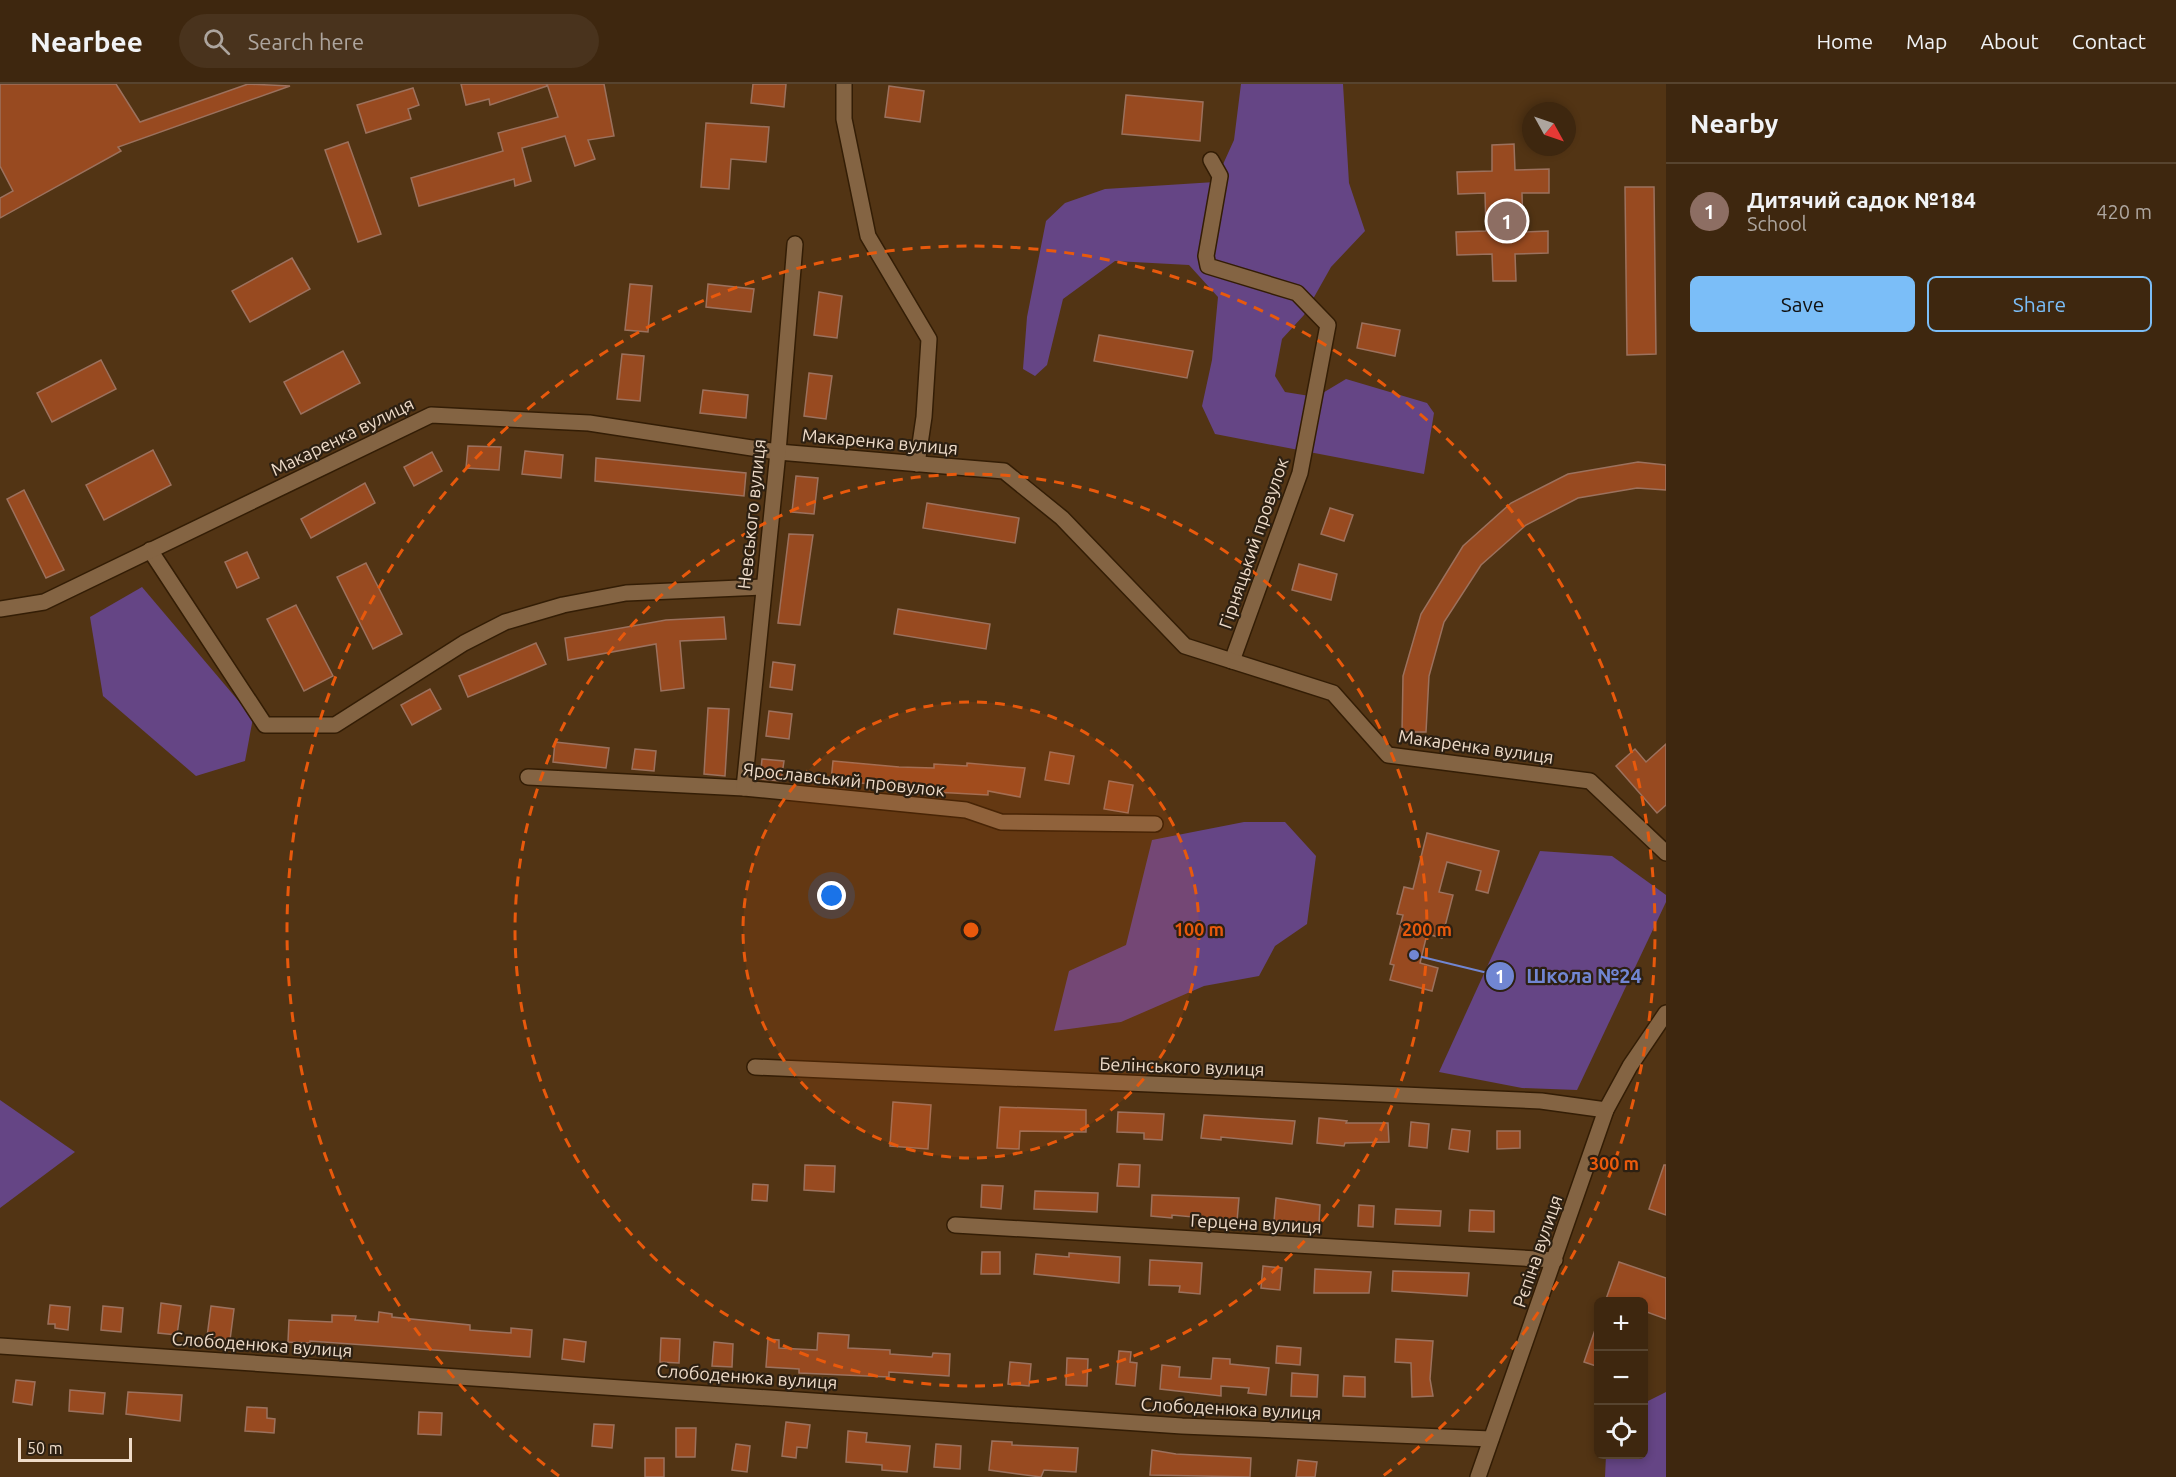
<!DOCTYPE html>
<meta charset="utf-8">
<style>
:root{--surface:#3e270f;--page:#49331d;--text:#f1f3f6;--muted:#ada59e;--line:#57442f;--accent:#7bbef8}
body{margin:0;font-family:Ubuntu,sans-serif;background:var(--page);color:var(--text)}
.controls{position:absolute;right:18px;bottom:18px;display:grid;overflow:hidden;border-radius:9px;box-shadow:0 3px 9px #0003}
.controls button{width:54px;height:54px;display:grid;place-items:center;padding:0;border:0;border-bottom:2px solid var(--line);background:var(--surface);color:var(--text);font:30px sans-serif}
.compass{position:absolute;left:1522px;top:18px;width:54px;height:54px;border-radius:50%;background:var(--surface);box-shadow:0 3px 9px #0003;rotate:130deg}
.scale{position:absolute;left:18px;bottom:15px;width:114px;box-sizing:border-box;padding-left:6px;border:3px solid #eedbc9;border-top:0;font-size:16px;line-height:21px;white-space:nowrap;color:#eedbc9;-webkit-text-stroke:4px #2d2012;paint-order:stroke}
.you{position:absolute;left:832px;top:812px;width:21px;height:21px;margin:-15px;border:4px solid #fff;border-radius:50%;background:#1a73e8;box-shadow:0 0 0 9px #1a73e833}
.badge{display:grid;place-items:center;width:39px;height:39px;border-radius:50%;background:var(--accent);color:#fff;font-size:20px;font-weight:700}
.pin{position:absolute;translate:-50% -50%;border:3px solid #fff;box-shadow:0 2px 6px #0006}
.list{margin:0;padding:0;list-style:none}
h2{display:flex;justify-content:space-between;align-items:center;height:78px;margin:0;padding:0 24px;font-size:26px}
h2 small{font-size:20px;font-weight:400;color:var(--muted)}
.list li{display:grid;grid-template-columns:39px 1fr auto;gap:18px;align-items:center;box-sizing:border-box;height:96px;padding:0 24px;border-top:2px solid var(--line)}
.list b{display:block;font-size:22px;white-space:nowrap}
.list p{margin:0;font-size:20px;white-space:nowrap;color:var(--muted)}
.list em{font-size:20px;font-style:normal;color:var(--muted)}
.actions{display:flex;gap:12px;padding:18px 24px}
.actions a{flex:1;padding:14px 0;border:2px solid var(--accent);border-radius:9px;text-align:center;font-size:21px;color:var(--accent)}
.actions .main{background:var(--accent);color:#111}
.icon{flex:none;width:33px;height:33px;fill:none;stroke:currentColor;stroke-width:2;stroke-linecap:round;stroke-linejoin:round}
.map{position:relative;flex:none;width:1666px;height:1393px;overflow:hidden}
header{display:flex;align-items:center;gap:36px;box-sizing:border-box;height:84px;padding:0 30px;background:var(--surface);border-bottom:2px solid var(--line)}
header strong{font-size:28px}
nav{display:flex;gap:33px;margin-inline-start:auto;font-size:21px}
.search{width:420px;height:54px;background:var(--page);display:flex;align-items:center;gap:15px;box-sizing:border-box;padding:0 21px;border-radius:33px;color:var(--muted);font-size:22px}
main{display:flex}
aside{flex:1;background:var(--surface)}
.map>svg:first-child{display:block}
</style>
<header>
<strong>Nearbee</strong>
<div class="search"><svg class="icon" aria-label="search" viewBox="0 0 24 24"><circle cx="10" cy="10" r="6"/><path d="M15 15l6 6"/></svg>Search here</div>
<nav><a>Home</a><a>Map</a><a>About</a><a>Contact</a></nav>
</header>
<main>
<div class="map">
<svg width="1666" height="1393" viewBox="0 0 1666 1393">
<rect width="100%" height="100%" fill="#523414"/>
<g fill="#654585">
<path d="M1241,0H1343L1349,99L1365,147L1331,183L1304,231L1282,255L1275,292L1285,308L1316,313L1346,295L1427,319L1434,329L1424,390L1215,350L1202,322L1212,276L1218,213L1189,181L1115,177L1063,215L1047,281L1035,292L1023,285L1027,233L1046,137L1065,119L1105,105L1215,98L1234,56Z"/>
<path d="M142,503L253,634L245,677L196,692L103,612L90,533Z"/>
<path d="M1244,738H1285L1316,772L1307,840L1275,862L1259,892L1204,902L1121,938L1054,947L1069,887L1126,861L1152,756Z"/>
<path d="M1540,767L1612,772L1666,811V818L1577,1006L1522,1004L1439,988Z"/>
<path d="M0,1016L75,1068L0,1124Z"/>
<path d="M1666,1308V1393H1605L1606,1371L1644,1370V1319Z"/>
</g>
<g fill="#984a20" stroke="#9c715d" stroke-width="1.5">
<path d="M0,0H116L140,38L248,0L290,2L118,63L121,67L0,134V114L13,107L0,82Z"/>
<path d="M461,0H546L547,2L490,21L489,15L466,21Z"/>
<path d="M547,0H604L614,52L588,56L595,75L575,82L565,52L522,64L531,97L515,102L514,95L419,122L411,94L503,67L498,49L558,33Z"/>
<path d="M753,0H786L784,23L751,19Z"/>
<path d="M889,2L924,7L920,38L885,33Z"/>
<path d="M413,4L419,21L408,25L411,35L366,49L357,21Z"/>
<path d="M1126,11L1203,18L1200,57L1122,50Z"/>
<path d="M706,39L769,43L766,78L731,75L729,105L701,103Z"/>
<path d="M348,58L381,150L358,158L325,66Z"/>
<path d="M1514,60L1515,86L1549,85V109H1522L1523,148L1548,147V169L1515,170L1516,197H1493L1492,170L1457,171L1456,148L1486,147L1485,109L1458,110L1457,88L1492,87V61Z"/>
<path d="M1625,103H1654L1656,270L1627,271Z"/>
<path d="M292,174L310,205L250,238L232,207Z"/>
<path d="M630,200L652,202L648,248L625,246Z"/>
<path d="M708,200L754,205L751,228L706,223Z"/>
<path d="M819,208L842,212L837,254L814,251Z"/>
<path d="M1362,239L1400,246L1395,272L1357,264Z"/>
<path d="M1099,251L1193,267L1187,294L1094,277Z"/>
<path d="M343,267L360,299L301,330L284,298Z"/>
<path d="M622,270L644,272L640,317L617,315Z"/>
<path d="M101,276L116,305L52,338L37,309Z"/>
<path d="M809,289L832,292L826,335L804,332Z"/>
<path d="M703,306L748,311L746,334L700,329Z"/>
<path d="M468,362L501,363L499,386L466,384Z"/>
<path d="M153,366L171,401L104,436L86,401Z"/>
<path d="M525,367L563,371L561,394L522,390Z"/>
<path d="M432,368L442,387L414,402L404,383Z"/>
<path d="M596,374L746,389L744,412L595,397Z"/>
<path d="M1638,378L1666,381V406L1637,404L1578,414L1526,441L1481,481L1444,538L1429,592L1426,648H1402L1403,592L1421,530L1463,462L1511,419L1568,390Z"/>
<path d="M796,392L818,394L814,430L792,428Z"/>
<path d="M365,399L375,419L311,454L301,435Z"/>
<path d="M24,406L64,486L46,494L7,415Z"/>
<path d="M927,419L1019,434L1015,459L923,444Z"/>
<path d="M1330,424L1353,431L1344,457L1321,450Z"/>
<path d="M789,450L813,451L800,541L778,539Z"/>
<path d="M247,468L259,494L237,504L225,478Z"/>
<path d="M366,479L402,550L373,565L337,493Z"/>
<path d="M1299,480L1337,490L1331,516L1292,506Z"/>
<path d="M296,521L333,592L304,607L267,535Z"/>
<path d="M898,525L990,540L986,565L894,550Z"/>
<path d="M724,533L726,555L680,557L684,604L661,607L656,560L568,576L565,554L666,536Z"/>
<path d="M536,559L546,580L468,613L459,592Z"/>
<path d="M773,578L795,581L792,606L770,603Z"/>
<path d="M430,605L441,625L412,641L401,621Z"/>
<path d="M708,624L729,625L725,692L704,690Z"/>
<path d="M769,627L792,630L789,655L766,652Z"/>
<path d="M555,658L609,664L606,684L553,678Z"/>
<path d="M1666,660V721L1657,729L1616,682L1635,665L1646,678Z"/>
<path d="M635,665L656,667L654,687L632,685Z"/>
<path d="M1050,668L1074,672L1069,700L1045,696Z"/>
<path d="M762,675L784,677L781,697L760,695Z"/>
<path d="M833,677L899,683L934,684V680L967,682V679L1025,684L1020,713L988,707V711L953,709L932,708V704L831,697Z"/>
<path d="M1109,697L1133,701L1128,729L1104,725Z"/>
<path d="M1427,749L1499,767L1488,809L1476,806L1481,787L1447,778L1439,808L1453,811L1442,854L1427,850L1420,879L1438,884L1432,907L1390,896L1394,881L1390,880L1403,831L1397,830L1404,803L1413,805Z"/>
<path d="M893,1018L931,1021L928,1065L890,1062Z"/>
<path d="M1000,1023L1086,1026V1048L1020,1047L1019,1065L997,1064Z"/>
<path d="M1118,1028L1164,1030L1162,1056L1144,1055V1049L1117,1048Z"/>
<path d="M1204,1031L1295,1037L1292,1060L1221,1053V1056L1201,1054Z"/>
<path d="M1319,1034L1347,1037L1346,1039H1388L1389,1058L1345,1059L1344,1062L1317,1059Z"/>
<path d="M1411,1038L1429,1040L1427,1064L1409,1062Z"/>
<path d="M1452,1045L1470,1047L1468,1068L1449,1065Z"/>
<path d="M1497,1047H1520V1064L1497,1065Z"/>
<path d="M1119,1080L1140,1081L1139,1103L1117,1102Z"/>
<path d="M805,1081L835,1082L834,1108L804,1106Z"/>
<path d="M1664,1081H1666V1131L1649,1125Z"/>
<path d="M753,1100L768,1101L767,1117L752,1116Z"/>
<path d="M982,1101L1003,1102L1001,1125L981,1123Z"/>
<path d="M1035,1107L1098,1109L1097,1128L1034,1125Z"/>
<path d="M1152,1111L1239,1114L1237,1137L1172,1131V1134L1151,1132Z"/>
<path d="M1276,1114L1320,1121L1319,1140L1274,1137Z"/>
<path d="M1359,1121L1374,1122L1373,1143L1358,1142Z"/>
<path d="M1396,1125L1441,1127L1440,1142L1395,1140Z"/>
<path d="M1470,1126L1494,1127V1148L1469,1147Z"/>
<path d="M982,1168H1000V1190H981Z"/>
<path d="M1069,1169L1120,1173L1119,1199L1034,1190L1036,1170L1069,1173Z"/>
<path d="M1150,1176L1202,1179L1200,1210L1179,1208L1180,1202L1149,1201Z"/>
<path d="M1619,1178L1666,1194V1235L1644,1227V1218H1605Z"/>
<path d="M1263,1182L1282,1184L1280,1206L1261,1204Z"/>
<path d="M1315,1185L1371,1188L1369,1209H1314Z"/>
<path d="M1393,1187L1469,1189L1467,1212L1392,1207Z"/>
<path d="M161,1219L181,1222L177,1251L158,1249Z"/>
<path d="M50,1221L70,1223L68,1246L55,1244V1240H48Z"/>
<path d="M103,1222L123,1224L121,1248L101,1246Z"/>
<path d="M211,1222L234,1225L230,1256L207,1253Z"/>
<path d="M379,1228L392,1230V1233L470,1241V1246L511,1249V1244L532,1246L530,1273L310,1257V1259L288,1258L289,1236L332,1238V1231L356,1232L355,1236L378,1238Z"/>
<path d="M1596,1243H1599V1283L1584,1278Z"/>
<path d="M818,1249L849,1251L848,1264L890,1266V1270L932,1273L933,1269L950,1270L949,1292L889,1288V1293L799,1289V1285L766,1283L768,1255L779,1256V1264L817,1266Z"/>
<path d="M661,1254L680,1255L679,1279L660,1278Z"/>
<path d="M564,1255L586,1258L584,1278L562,1275Z"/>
<path d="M1396,1255L1433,1257L1430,1295L1433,1312L1412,1313L1411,1279L1395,1278Z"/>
<path d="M714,1258L733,1260L732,1283L712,1282Z"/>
<path d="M1277,1262L1301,1264L1300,1281L1276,1279Z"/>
<path d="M1119,1267L1131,1268L1130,1278L1137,1279L1135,1302L1116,1300Z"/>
<path d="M1067,1274L1088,1275L1087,1302L1066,1301Z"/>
<path d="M1213,1274L1230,1275V1280L1269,1284L1266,1311L1248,1309L1249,1304L1221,1302V1312L1160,1305L1162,1281L1180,1283L1179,1293L1211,1295Z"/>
<path d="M1010,1278L1031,1280L1029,1302L1008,1300Z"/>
<path d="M1292,1289L1318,1291L1317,1313L1291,1312Z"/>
<path d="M1344,1292L1365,1293V1313L1343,1312Z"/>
<path d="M16,1296L35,1298L32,1321L13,1318Z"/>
<path d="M70,1306L105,1309L103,1330L69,1327Z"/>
<path d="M128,1308L182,1311L180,1337L126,1330Z"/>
<path d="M247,1323L267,1324V1334L275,1335L274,1349L245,1347Z"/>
<path d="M419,1328L442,1329L441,1351L418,1350Z"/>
<path d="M786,1338L810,1341L807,1364L797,1363L796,1374L782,1372Z"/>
<path d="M594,1340L614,1341L612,1364L592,1362Z"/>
<path d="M676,1344H696L695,1373H676Z"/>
<path d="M848,1347L867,1349L866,1358L910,1362L907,1388L882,1386V1381L846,1378Z"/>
<path d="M992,1357L1012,1358V1361L1078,1364L1076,1388L1044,1386L1041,1393L989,1386Z"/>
<path d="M736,1360L750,1362L747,1388L732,1386Z"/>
<path d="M936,1360L961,1362L960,1385L934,1383Z"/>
<path d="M1152,1366L1176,1370L1251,1374L1250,1393L1150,1391Z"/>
<rect x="645" y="1374" width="19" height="19"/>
<path d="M1298,1376L1317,1378L1315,1393H1296Z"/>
</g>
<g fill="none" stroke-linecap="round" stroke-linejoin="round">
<defs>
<g id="minor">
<path d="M844,0V35L868,152L929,255L924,333L917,380"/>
<path d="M1211,76L1220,92L1206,172L1208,182L1297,209L1328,241L1300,389L1232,577"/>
<path d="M150,466L265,641H335L464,559L505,538L563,521L626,509L763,503"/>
<path d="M0,525L44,518L431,331L589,339L778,368L1004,387L1062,434L1185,562L1333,609L1388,671L1590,697L1666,769"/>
<path d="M528,693L744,704L966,726L1001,738L1155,740"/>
<path d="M744,704L778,368L795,160"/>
<path d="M755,983L1541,1017L1606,1026"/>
<path d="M955,1141L1555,1176"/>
<path d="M0,1262L1182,1342L1491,1355"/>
<path d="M1478,1393L1606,1026L1630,982L1666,929"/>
</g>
</defs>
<use href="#minor" stroke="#331d05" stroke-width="18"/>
<use href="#minor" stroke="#846443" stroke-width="15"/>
</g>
<circle cx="971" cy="846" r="228" fill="#e8590c" fill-opacity=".12"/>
<g fill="none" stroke="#e8590c" stroke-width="3" stroke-dasharray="10 8">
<circle cx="971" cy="846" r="228"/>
<circle cx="971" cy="846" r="456"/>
<path d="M559 1392A684 684 0 1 1 1383 1392"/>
</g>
<g text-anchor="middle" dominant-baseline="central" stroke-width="4.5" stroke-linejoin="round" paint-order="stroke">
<g font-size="18" fill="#eedbc9" stroke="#2d2012">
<text transform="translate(342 352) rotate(-26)">Макаренка вулиця</text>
<text transform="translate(880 357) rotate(5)">Макаренка вулиця</text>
<text transform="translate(751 430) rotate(-84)">Невського вулиця</text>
<text transform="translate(1253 459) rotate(-71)">Гірняцький провулок</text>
<text transform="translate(1476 662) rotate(8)">Макаренка вулиця</text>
<text transform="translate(844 695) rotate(6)">Ярославський провулок</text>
<text transform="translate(1182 982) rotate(2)">Белінського вулиця</text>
<text transform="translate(1256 1139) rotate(3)">Герцена вулиця</text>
<text transform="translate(1537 1167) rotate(-71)">Рєпіна вулиця</text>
<text transform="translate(262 1260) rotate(4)">Слободенюка вулиця</text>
<text transform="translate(747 1292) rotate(4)">Слободенюка вулиця</text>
<text transform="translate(1231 1324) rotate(3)">Слободенюка вулиця</text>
</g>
</g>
<circle cx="971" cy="846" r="9" fill="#e8590c" stroke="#2d2012" stroke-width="3"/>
<g font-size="18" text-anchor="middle" font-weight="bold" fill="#e8590c" stroke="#2d2012" stroke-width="4.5" stroke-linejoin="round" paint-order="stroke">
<text x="1199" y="852">100 m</text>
<text x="1427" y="852">200 m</text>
<text x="1614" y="1086">300 m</text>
</g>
<path fill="none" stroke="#7186d2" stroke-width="2" d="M1414 871L1500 892"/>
<g fill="#7186d2" stroke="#2d2012" stroke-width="2">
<circle cx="1414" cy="871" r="6"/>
<circle cx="1500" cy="892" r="15"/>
</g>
<g font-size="18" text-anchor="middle" font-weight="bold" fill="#fff">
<text x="1500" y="899">1</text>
</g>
<g font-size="20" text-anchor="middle" font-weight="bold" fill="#7186d2" stroke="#2d2012" stroke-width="4.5" stroke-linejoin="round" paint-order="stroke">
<text x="1584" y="899">Школа №24</text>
</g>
</svg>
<div class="controls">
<button>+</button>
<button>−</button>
<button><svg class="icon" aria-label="locate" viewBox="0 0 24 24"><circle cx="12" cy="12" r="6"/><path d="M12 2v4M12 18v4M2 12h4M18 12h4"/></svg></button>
</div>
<svg class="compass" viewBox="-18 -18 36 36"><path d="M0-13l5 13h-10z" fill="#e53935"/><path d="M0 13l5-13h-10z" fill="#ada59e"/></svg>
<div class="scale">50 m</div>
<div class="you"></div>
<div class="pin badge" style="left:1507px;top:137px;background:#8d6e63">1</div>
</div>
<aside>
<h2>Nearby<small></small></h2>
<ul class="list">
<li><span class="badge" style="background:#8d6e63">1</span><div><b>Дитячий садок №184</b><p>School</p></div><em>420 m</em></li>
</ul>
<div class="actions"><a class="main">Save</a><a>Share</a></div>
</aside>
</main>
